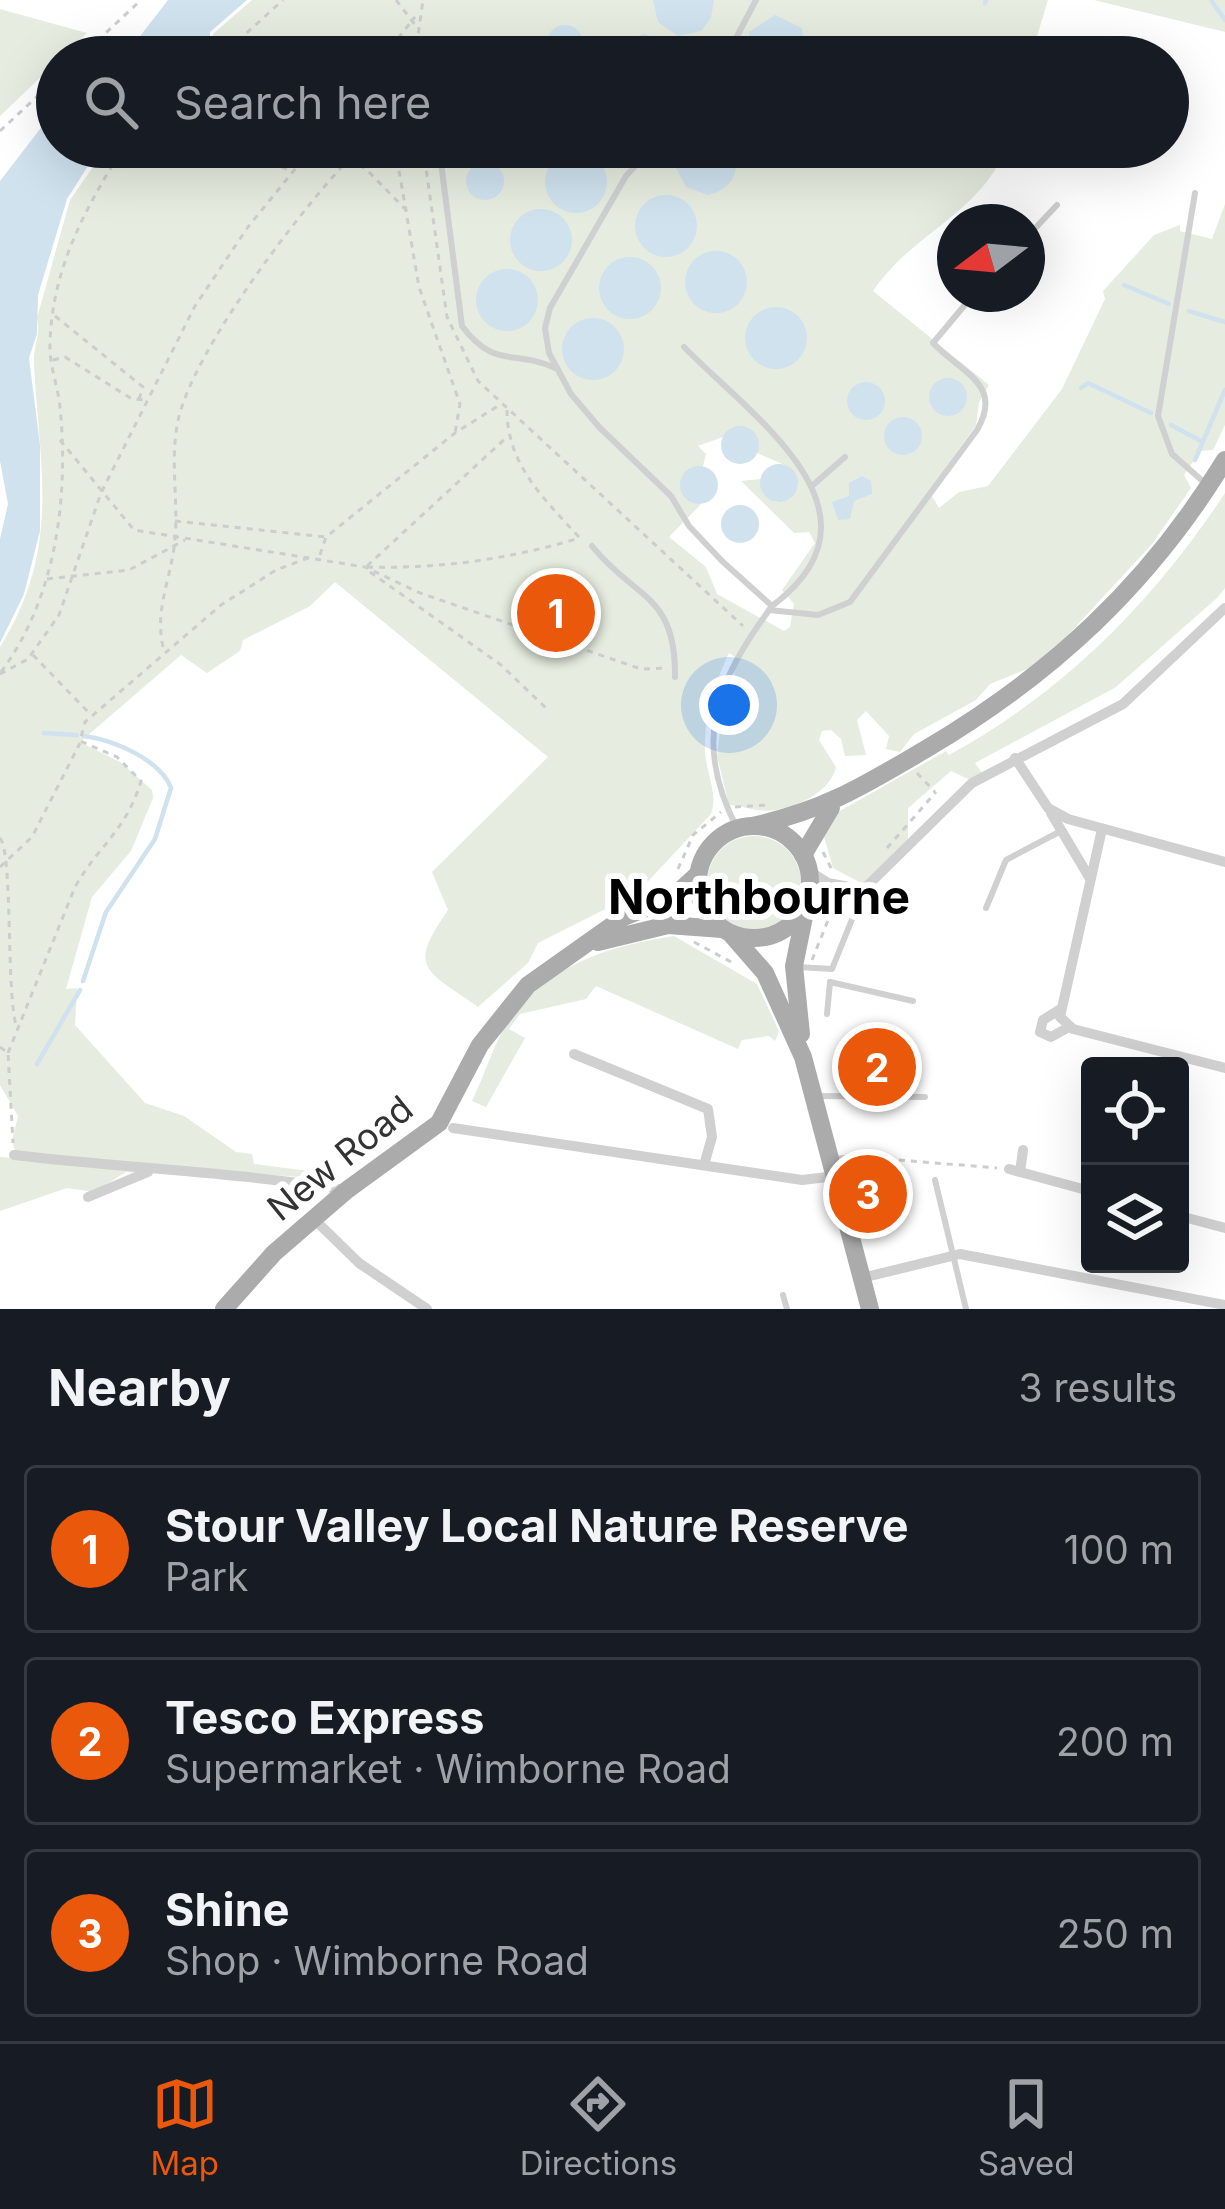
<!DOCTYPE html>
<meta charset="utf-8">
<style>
:root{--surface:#171b24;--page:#20242c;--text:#f1f3f6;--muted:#9ea1a6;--line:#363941;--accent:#ea580c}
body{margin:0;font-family:Inter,sans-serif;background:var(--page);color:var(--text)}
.controls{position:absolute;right:36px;bottom:36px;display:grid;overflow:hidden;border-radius:12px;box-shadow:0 12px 48px #0002}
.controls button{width:108px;height:108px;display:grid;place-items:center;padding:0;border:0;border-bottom:3px solid var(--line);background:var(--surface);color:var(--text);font:60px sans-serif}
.compass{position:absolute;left:937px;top:204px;width:108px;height:108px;border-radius:50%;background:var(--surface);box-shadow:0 12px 48px #0002;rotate:254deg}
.you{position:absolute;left:729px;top:705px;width:42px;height:42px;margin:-30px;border:9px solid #fff;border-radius:50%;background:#1a73e8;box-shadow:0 0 0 18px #1a73e833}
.badge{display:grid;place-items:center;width:78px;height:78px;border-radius:50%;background:var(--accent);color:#fff;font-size:39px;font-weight:700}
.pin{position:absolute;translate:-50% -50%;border:6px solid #fff;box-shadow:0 3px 12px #0006}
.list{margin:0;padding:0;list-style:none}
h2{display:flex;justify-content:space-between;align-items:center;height:156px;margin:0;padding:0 48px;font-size:51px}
h2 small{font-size:39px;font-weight:400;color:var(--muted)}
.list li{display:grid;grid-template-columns:78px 1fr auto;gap:36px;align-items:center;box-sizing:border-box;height:168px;margin:0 24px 24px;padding:0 24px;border:3px solid var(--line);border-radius:12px}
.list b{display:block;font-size:45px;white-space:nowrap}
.list p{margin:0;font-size:39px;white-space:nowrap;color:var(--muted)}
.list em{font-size:39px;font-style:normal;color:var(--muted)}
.icon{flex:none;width:66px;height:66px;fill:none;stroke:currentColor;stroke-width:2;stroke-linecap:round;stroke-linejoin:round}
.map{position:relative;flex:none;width:1225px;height:1309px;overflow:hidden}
.search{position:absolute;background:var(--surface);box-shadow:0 12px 48px #0002;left:36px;right:36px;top:36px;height:132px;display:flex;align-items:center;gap:30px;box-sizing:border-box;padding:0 42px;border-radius:66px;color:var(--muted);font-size:45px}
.sheet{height:732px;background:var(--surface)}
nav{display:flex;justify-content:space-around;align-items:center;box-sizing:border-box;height:168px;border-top:3px solid var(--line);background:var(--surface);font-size:33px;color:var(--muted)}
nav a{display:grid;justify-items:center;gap:6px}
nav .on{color:var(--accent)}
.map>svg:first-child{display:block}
</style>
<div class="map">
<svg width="1225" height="1309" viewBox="0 0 1225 1309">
<rect width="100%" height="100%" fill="#fff"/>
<g fill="#e6ecdf" fill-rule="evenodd">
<path d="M252,0H1048L1037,36L1044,45L1041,57H194L202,47L214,48L213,34Z"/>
<path d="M1094,0H1225V32Z"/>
<path d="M0,9L87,33L0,116Z"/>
<path d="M107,147H1007C980,214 912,233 873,291L989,385L979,402L976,425L929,491L939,508L959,492L988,486L1062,389L1105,299L1103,291L1154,235L1180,225V231L1212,239L1225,204V425L1213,450L1200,451L1184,475L1191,488L1152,544L1069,634L1030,668L990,684L976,700L914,734L900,752L886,749L889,736L866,711L857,720L866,755L845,756L841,739L831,730L822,731L819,740L836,767C831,794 785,815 758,810C747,809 740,805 729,805L717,756L723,705L738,699L745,688L734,682L735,657L729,653C715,683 705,712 705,747C704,769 719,793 711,814L637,893L538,943L528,963L478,1007C425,969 407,969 448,910L432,872L548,757L335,582L310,606L243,640L240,651L207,673L181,655L80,742L120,762L152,790L153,798L131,851L92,897L66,989L77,988L75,1025L145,1103L184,1116L236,1152L252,1154L254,1164L325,1173L339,1180L158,1166L152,1174L126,1172L94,1192L67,1188L0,1211V1157L17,1158L12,1140L18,1116L0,1085V647C61,549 40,472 34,364C33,347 41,335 37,318L70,200ZM723,437L757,439V453L787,466L798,486L790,499L776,502L763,494L761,479L741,481L794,533L809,532L815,543L782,590L794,604L790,627L784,631L717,594L706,567L669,537L701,504L683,476L703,466L706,454L698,446Z"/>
<path d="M1225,493V588L1218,597L1116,687L975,763L982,773L968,779L951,771L908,808V842L863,884L833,868L822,830L838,812L946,751L949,755C1063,693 1154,601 1225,493Z"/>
<circle cx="754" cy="883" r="47"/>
<path d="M674,936L757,984L779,1031L775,1041L769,1036L742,1040L738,1049L596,986L586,999L520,1014L509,1029L525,1038L486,1107L472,1101C486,1073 497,1032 517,1009C561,960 612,946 674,936Z"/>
</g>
<g fill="#cfe2ee">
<path d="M168,0H247L210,32V44L203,42L190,57H124Z"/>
<path d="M653,0H714L711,18L701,31L678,36L658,22Z"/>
<path d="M775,15L802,28L806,57H748L749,32Z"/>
<circle cx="565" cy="43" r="18"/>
<path d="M644,34L666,41L676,57H617L629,39Z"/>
<path d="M57,107V147H100L67,199L38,295L37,334L29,358L40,445V531L24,594L0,643V539L8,504L0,461V181Z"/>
<path d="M681,147H732C742,170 733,189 708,195L686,187L675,166Z"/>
<circle cx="576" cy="182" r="31"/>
<circle cx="485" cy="181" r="19"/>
<circle cx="666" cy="226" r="31"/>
<circle cx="541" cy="240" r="31"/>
<circle cx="716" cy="282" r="31"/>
<circle cx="630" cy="288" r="31"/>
<circle cx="507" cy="300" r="31"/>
<circle cx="776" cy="338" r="31"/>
<circle cx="593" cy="349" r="31"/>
<circle cx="948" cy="397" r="19"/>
<circle cx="866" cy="401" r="19"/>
<circle cx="903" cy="436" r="19"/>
<circle cx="740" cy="445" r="19"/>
<circle cx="779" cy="483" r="19"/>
<circle cx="699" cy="485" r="19"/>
<path d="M862,476L871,481L872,494L854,501L850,519L838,520L832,502L849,496V483Z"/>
<circle cx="740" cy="524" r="19"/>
</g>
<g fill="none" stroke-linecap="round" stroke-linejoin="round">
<g stroke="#cfe2ee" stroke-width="4.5">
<path d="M1211,0L1225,20"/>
<path d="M985,3L986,0"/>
<path d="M1124,285L1169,304"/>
<path d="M1189,311L1225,322"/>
<path d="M1081,388L1088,383L1151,413"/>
<path d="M1171,425L1203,442"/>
<path d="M1195,460L1225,390"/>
<path d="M44,733L77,735"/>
<path d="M83,981L106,912L155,839L171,788C160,759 113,740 84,736"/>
<path d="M37,1064L80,990"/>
</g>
<g stroke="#cdcdcd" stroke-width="3" stroke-dasharray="6 6" stroke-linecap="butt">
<path d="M396,0L416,26"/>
<path d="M80,57L141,0"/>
<path d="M220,57L283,0"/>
<path d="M383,57L415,17"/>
<path d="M415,57L423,0"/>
<path d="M0,131L57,78"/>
<path d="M270,147L276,164L290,171"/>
<path d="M395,147L419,287L460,404L455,433"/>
<path d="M423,147L447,317L478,381L743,626"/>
<path d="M348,161L365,168L407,211"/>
<path d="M55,316L143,387L139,399"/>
<path d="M53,360L65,357L132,399L145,400"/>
<path d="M507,410C507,464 543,498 579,537"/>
<path d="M60,440L134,530L365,567L420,593L641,669L667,668"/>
<path d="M175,521L326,537"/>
<path d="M320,555L326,537L455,433L501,404"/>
<path d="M367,566L507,437"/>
<path d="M367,567C441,569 509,559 580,538"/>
<path d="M370,572L501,665L548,710"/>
<path d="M47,579L129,570L185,540"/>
<path d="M163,647C155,611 169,583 174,548C180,507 169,463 178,421C192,351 308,198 361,147"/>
<path d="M33,655L91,715"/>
<path d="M1,672C56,598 69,498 60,407C58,386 49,365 50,343C52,269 85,208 124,147"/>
<path d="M0,674L28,659L59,615L101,493L195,306L248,227L313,147"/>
<path d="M917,773L935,792"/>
<path d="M735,807L767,805"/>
<path d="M0,838C13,853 6,988 16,1025"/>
<path d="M887,848L936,792"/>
<path d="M823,852L832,870"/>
<path d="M0,867L32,837L80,743"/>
<path d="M678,869L693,835L721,812"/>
<path d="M694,942L733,963"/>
<path d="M812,960L833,908"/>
<path d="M0,1047L8,1053L13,1143"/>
<path d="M8,1053L75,887C99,845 126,831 141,781L117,757L80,741L85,722L221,605L276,570L313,556"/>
<path d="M875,1158L997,1168"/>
</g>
<g stroke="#d0d0d0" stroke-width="6">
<path d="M726,57L756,0"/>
<path d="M439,147L462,326C495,370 514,349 555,368"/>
<path d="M653,147L626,176L550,308L545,328L549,353L571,394L599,427L671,496L689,526L722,561L772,606C717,681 691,739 737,828"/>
<path d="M1195,193L1158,416L1172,454L1206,484"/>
<path d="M1027,237L1057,205"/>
<path d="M684,347C752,417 897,513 772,606"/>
<path d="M813,485L845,457"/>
<path d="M592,546C635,600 676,593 675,677"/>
<path d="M769,610L818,615L850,602L977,430C1004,384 961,373 933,343L974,294"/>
<path d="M986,908L1006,860L1061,831"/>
<path d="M798,967L832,969L857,907L853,895"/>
<path d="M830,982L913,1001"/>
<path d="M827,1014L830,982"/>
<path d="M816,1096L925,1097"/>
<path d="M935,1180L966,1309"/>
<path d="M783,1295L787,1309"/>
</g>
<g stroke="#d0d0d0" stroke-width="10">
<path d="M1015,758L1048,808L1068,819L1225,862"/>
<path d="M1051,813L1089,877"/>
<path d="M1102,829L1060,1017L1073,1029L1225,1068"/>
<path d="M809,871L828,883L860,889"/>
<path d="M808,899L864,889L972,783L1123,704L1225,608"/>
<path d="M1059,1010L1043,1020L1040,1032L1051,1037L1069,1027"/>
<path d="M574,1054L708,1109L712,1137L704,1165"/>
<path d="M453,1128L802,1180L836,1176"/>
<path d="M14,1155C125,1168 236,1172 347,1190"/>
<path d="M832,1161L862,1159"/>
<path d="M1009,1169L1090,1191"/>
<path d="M1020,1172L1023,1150"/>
<path d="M88,1197L148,1172"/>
<path d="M1180,1216L1225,1228"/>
<path d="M315,1220L359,1263L427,1309"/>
<path d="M862,1278L960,1254L1225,1305"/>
</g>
<g stroke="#ababab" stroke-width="18">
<circle cx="754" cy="882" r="56"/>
<path d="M752,826C825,810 863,786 926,749C1051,675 1149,585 1225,460"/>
<path d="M803,855L831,808"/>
<path d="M731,934L765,973L803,1057L870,1309"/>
<path d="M598,942L668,925L722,929"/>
<path d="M801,1034L794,966L806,907"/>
<path d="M224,1309L274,1253L347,1190L439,1123L480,1045L528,985L624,917L673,897L698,874"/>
</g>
</g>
<g text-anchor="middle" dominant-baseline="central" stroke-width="12" stroke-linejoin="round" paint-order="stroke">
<g font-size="36" fill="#333" stroke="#fff">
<text transform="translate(340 1158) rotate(-39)">New Road</text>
</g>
<g font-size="48" font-weight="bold" fill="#000" stroke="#fff">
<text x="759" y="896">Northbourne</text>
</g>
</g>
</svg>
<div class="controls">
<button><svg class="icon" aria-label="locate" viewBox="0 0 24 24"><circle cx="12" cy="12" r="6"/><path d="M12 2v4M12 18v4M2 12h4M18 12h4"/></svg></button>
<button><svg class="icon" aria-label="layers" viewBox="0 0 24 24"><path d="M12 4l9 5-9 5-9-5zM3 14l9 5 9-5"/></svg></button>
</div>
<svg class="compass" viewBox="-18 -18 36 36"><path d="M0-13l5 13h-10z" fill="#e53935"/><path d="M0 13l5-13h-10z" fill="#9ea1a6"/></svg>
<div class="you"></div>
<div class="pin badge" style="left:556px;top:613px">1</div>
<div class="pin badge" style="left:877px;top:1067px">2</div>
<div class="pin badge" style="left:868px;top:1194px">3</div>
<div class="search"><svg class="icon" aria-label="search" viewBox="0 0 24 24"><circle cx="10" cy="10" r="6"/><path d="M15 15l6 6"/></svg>Search here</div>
</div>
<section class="sheet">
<h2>Nearby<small>3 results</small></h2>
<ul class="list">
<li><span class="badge">1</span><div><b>Stour Valley Local Nature Reserve</b><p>Park</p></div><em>100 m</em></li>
<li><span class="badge">2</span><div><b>Tesco Express</b><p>Supermarket · Wimborne Road</p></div><em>200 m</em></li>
<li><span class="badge">3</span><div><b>Shine</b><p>Shop · Wimborne Road</p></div><em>250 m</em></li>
</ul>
</section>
<nav>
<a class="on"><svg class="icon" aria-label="map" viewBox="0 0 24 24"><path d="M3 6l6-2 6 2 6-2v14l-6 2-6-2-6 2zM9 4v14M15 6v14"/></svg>Map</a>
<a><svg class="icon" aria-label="directions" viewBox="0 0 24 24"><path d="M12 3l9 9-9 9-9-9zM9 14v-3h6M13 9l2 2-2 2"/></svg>Directions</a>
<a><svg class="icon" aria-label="saved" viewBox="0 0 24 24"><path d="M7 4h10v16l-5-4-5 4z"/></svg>Saved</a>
</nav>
